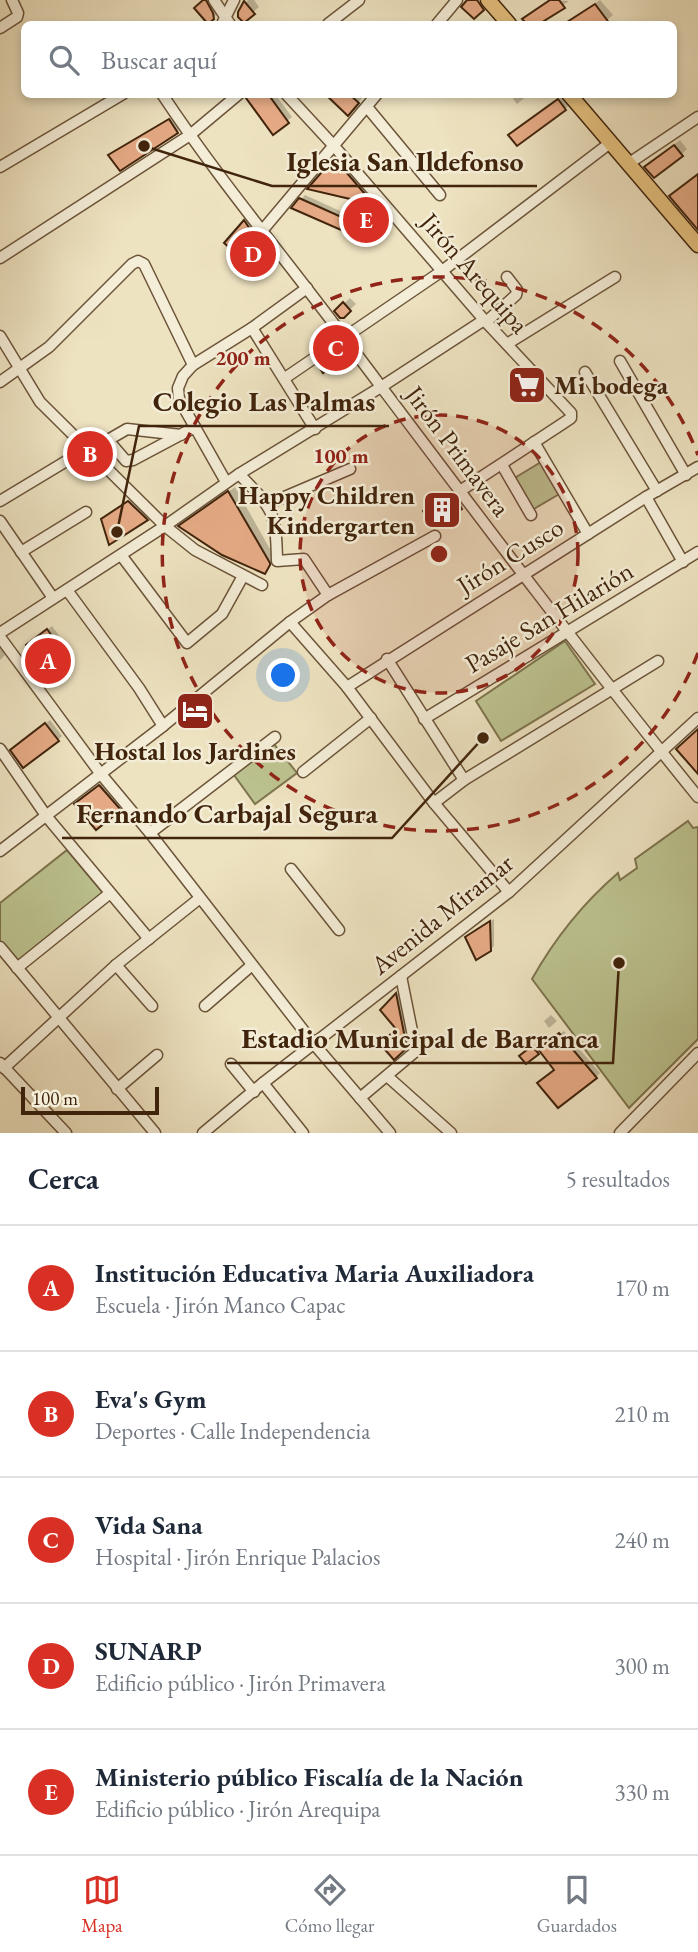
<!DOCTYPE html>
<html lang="es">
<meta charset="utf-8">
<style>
:root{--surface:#fff;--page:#f2f2f3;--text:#1f2937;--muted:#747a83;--line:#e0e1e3;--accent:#d93025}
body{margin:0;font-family:"EB Garamond",serif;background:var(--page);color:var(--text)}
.scale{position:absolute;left:21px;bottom:18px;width:138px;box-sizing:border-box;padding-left:7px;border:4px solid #41240c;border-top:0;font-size:19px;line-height:24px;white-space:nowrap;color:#41240c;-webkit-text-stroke:5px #f4edd7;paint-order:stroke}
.you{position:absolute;left:284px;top:676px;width:24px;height:24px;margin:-18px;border:5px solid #fff;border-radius:50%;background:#1a73e8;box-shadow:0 0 0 10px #1a73e833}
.badge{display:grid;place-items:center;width:46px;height:46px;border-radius:50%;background:var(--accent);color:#fff;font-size:23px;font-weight:700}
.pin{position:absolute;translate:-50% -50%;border:4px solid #fff;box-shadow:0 2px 7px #0006}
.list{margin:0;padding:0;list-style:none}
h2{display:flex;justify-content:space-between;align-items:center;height:91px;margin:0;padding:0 28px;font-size:30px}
h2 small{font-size:23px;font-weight:400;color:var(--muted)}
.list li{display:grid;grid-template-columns:46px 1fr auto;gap:21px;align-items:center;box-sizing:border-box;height:126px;padding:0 28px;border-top:2px solid var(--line)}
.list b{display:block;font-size:26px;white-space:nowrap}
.list p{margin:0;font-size:23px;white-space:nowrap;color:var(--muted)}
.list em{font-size:23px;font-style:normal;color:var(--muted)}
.icon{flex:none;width:38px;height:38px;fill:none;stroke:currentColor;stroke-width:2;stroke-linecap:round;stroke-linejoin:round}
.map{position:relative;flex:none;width:698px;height:1133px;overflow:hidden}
.search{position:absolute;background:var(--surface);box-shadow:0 4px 10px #0003;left:21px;right:21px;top:21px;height:77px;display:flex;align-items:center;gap:18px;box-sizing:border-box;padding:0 24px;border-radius:10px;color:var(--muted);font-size:26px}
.sheet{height:721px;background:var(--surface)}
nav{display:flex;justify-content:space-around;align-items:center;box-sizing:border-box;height:98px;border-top:2px solid var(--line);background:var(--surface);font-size:19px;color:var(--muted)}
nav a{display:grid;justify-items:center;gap:4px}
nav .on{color:var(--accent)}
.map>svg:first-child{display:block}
</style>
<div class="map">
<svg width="698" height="1133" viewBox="0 0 698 1133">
<rect width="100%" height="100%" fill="#eee3c1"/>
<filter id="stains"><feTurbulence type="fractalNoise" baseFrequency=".00286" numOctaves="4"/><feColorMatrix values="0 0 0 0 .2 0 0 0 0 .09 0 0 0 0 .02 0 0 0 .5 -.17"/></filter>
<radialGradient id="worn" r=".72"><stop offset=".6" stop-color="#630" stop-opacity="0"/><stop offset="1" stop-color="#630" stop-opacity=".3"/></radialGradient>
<g fill="#bcc390" stroke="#7e744e" stroke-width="2">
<path d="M541,462L561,493L532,510L513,479Z"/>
<path d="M565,641L595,684L501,741L476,701Z"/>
<path d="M274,744L297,773L255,804L234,775Z"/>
<path d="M688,821L693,828L698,827V1039L629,1108L532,979C555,938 582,904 618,873L620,880L637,868L635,859Z"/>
<path d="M67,850L104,894L18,965L0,942V903Z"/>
</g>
<g fill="#0003">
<path d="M204,0H214L219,12L213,18Z"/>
<path d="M248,0H254L259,7L253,12L240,13Z"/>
<path d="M550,0L569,1L536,24H529L524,19Z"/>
<path d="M600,0L613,15L602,24H564Z"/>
<path d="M248,94H275L292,117L273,132Z"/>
<path d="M329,94H358L362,98L352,110Z"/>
<path d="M517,94H529L517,104L513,99Z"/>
<path d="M564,95L571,103L565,109L516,130Z"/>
<path d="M176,115L183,126L177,132L111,155L116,150Z"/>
<path d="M680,140L687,149L681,155L646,167Z"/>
<path d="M344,150L371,191L362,200L310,188Z"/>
<path d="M305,195L349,215L344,224L340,228L294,208Z"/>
<path d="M249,218L258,232L239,253L226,243Z"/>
<path d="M350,298L356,304L343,316L336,311Z"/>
<path d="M347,345L352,350L323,371L320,366Z"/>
<path d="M235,487L275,558L264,572L186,521Z"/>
<path d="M456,490L465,504L461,508L429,507Z"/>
<path d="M133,498L151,515L110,543L107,515Z"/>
<path d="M52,626L63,641L40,660L32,641Z"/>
<path d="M0,647L5,655L0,660Z"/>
<path d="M50,720L62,736L58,740L16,746Z"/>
<path d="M106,780L125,803L120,809L82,798Z"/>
<path d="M494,919V946L490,950L471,933Z"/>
<path d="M402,989L412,1040L406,1047L398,1029L382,1010Z"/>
<path d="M551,1015L557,1021L549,1028L544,1021Z"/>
<path d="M564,1031L600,1073L596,1077L556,1069L541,1050L538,1053L526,1052L537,1043L541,1049Z"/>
</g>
<g fill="#e6ab86" stroke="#41240c" stroke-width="2">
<path d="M203,0H206L213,13L214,19L208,24L194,8Z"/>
<path d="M467,0H477L484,10L474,19L461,7Z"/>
<path d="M550,0H559L565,8L539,24H527L522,19Z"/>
<path d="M244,1L255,14L244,23L238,17V12Z"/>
<path d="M595,4L610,24H564Z"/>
<path d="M247,94H268L289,123L273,135L246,98Z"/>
<path d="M325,94H349L359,103L348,116Z"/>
<path d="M558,99L566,110L517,146L508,135Z"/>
<path d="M169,119L178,133L120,171L108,155Z"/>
<path d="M674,145L683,156L654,178L644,167Z"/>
<path d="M334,158L365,194L363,202L307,189Z"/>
<path d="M698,174V230L669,196Z"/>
<path d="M299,198L346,219L341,230L291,208Z"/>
<path d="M244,220L255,237L239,256L224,243Z"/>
<path d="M343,302L351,311L344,318H340L334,311Z"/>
<path d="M341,350L348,357L323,373L318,365Z"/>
<path d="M228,491L270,563V565L265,574L222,555L178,526Z"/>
<path d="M451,493L462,509L434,528L423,511Z"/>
<path d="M128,501L148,520L109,545L101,519Z"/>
<path d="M47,629L60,647L39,663L26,645Z"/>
<path d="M45,723L59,741L23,768L10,750Z"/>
<path d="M698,729V774L676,749Z"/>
<path d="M99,785L121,810L96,830L74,804Z"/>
<path d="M490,921L491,951L476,960L465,937Z"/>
<path d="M396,993L407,1048L394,1060L380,1044L396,1029L380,1010Z"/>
<path d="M559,1033L597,1078L558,1108L537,1083L554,1070L538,1049Z"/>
<path d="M532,1046L539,1054L526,1064L519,1056Z"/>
</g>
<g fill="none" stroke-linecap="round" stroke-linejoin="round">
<defs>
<g id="minor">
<path d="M214,0L230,24"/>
<path d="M223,22L234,0"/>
<path d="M328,24L359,0"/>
<path d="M437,24L457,0"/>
<path d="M0,28L17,17L18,13L12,0"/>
<path d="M162,94C219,180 285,258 346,340C462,494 577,648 698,797"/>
<path d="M286,94L334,146L486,322L571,413V418L562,424L460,491"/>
<path d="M367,107L440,195"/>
<path d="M628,164L698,117"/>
<path d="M0,167L123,94"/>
<path d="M261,232L377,94"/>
<path d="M0,258L190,135L239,94"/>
<path d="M486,322L516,295L517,290L507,277"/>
<path d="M252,328L315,429"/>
<path d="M0,336L40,402L165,526L195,550L262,585"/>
<path d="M507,344L615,277"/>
<path d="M620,361L686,475"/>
<path d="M585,372L657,491"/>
<path d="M285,378L442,271L610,143"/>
<path d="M0,382L49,347L132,264L138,261L144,264L193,365"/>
<path d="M181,435L127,429L108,440L126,461L133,460L195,427"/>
<path d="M534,442L588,534"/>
<path d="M502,465L531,515"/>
<path d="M239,474C273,509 276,511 277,561L304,559L328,595"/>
<path d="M226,482L179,399L178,388L183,376L193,365L252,328L307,288"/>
<path d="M646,497L683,562"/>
<path d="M0,501L88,448"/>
<path d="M268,504L350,469"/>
<path d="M0,521L53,598"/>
<path d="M21,552L86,512"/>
<path d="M121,555L187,643L222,614L243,576"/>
<path d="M67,590L139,688L163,726"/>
<path d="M290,622L347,687L434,803L509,892"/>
<path d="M0,633L165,526L239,474L381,387L484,320"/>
<path d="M0,637L100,773L150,833L314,1044L390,1133"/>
<path d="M387,659L464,780"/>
<path d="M347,687L646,497L698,467"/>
<path d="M424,719L698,552"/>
<path d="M0,749L47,817L149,939"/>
<path d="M303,772L371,718"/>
<path d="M434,803L464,780L658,661"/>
<path d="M150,833L275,737"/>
<path d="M0,851L163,726L290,622L328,595L435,536"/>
<path d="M291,869L339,930"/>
<path d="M0,947L155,1133"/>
<path d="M116,965L152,1006"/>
<path d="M17,968L109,894"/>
<path d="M205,1006L252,965"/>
<path d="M0,1063L66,1133"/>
<path d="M231,1064L254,1092"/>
<path d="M4,1068L116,965L200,898"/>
<path d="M387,1076L451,1133"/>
<path d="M263,1083L303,1133"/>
<path d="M117,1089L157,1055"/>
<path d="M360,1098L416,1051L401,976"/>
<path d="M203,1133L263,1083L509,892L698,718"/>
<path d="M620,1133L698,1053"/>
</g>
<g id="major">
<path d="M488,0L509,24"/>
<path d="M569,94L698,245"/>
</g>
</defs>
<use href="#minor" stroke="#6c5439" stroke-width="13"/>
<use href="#major" stroke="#41240c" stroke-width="17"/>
<use href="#minor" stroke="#f4edd7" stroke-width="10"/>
<use href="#major" stroke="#e7c280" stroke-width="14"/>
</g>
<circle cx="439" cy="554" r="139" fill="#8f2418" fill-opacity=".12"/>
<g fill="none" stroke="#8f2418" stroke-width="3.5" stroke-dasharray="12 9">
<circle cx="439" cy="554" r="139"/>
<path d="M698 653A277 277 0 1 1 698 455"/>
</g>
<defs>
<symbol id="supermarket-square" viewBox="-11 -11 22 22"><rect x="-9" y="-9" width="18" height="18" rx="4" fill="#8f2418" stroke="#f4edd7"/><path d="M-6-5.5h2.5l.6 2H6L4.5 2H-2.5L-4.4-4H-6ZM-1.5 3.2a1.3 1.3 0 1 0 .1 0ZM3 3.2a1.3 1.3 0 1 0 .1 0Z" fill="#fff"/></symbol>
<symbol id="building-square" viewBox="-11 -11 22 22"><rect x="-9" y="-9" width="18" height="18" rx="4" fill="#8f2418" stroke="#f4edd7"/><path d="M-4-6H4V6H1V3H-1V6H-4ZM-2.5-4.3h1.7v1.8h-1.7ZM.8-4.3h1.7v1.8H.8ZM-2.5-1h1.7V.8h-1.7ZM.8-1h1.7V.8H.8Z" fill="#fff"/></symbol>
<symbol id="hotel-square" viewBox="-11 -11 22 22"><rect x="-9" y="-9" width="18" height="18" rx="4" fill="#8f2418" stroke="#f4edd7"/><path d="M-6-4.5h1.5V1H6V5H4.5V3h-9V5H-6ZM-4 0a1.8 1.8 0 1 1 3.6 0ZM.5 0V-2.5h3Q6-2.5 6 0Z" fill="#fff"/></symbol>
</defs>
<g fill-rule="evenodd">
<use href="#supermarket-square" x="505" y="363" width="44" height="44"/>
<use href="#building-square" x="420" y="488" width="44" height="44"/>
<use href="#hotel-square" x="173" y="689" width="44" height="44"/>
</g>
<g text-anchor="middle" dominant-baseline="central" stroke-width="5" stroke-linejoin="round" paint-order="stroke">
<g font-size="26" fill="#41240c" stroke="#f4edd7">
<text transform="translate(475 273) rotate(49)">Jirón Arequipa</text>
<text transform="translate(458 451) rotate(53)">Jirón Primavera</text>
<text transform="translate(510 556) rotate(-32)">Jirón Cusco</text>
<text transform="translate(549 617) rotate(-31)">Pasaje San Hilarión</text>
<text transform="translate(442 914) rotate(-39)">Avenida Miramar</text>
</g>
<g font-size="26" font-weight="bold" fill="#41240c" stroke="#f4edd7" text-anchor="start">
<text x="554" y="385">Mi bodega</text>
<text x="415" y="495" text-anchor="end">Happy Children<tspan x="415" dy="30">Kindergarten</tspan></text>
<text x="195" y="751" text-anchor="middle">Hostal los Jardines</text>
</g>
</g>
<circle cx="439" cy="554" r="10" fill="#8f2418" stroke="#f4edd7" stroke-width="3.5"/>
<g font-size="21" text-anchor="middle" font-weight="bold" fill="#8f2418" stroke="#f4edd7" stroke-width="5" stroke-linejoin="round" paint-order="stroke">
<text x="243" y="365">200 m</text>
<text x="341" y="463">100 m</text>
</g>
<path fill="none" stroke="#41240c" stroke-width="2.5" d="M144 146L272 186H537M117 532L139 426H389M483 738L392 838H62M619 963L613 1063H227"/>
<g fill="#41240c" stroke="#f4edd7" stroke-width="2.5">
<circle cx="144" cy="146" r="7"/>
<circle cx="117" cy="532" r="7"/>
<circle cx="483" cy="738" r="7"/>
<circle cx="619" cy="963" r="7"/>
</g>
<g font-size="28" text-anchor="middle" font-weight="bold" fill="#41240c" stroke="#f4edd7" stroke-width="5" stroke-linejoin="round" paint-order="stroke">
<text x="405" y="171">Iglesia San Ildefonso</text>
<text x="264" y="411">Colegio Las Palmas</text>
<text x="227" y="823">Fernando Carbajal Segura</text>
<text x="420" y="1048">Estadio Municipal de Barranca</text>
</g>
<rect width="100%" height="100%" filter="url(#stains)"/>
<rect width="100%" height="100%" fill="url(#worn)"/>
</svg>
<div class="scale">100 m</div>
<div class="you"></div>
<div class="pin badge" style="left:48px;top:661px">A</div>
<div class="pin badge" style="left:90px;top:454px">B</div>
<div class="pin badge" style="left:336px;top:348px">C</div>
<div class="pin badge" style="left:253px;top:254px">D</div>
<div class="pin badge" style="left:366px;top:220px">E</div>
<div class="search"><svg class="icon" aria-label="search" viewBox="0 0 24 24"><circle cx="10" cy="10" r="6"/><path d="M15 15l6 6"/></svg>Buscar aquí</div>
</div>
<section class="sheet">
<h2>Cerca<small>5 resultados</small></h2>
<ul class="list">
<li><span class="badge">A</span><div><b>Institución Educativa Maria Auxiliadora</b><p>Escuela · Jirón Manco Capac</p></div><em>170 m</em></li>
<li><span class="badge">B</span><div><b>Eva's Gym</b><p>Deportes · Calle Independencia</p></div><em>210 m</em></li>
<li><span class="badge">C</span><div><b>Vida Sana</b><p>Hospital · Jirón Enrique Palacios</p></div><em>240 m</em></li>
<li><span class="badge">D</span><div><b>SUNARP</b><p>Edificio público · Jirón Primavera</p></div><em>300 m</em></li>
<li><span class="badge">E</span><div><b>Ministerio público Fiscalía de la Nación</b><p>Edificio público · Jirón Arequipa</p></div><em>330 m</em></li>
</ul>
</section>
<nav>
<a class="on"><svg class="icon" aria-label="map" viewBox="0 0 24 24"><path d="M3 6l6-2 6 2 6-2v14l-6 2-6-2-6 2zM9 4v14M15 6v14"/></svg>Mapa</a>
<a><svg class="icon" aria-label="directions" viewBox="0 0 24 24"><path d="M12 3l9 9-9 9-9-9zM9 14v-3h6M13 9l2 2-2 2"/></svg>Cómo llegar</a>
<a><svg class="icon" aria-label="saved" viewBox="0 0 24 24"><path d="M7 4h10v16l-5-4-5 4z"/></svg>Guardados</a>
</nav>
